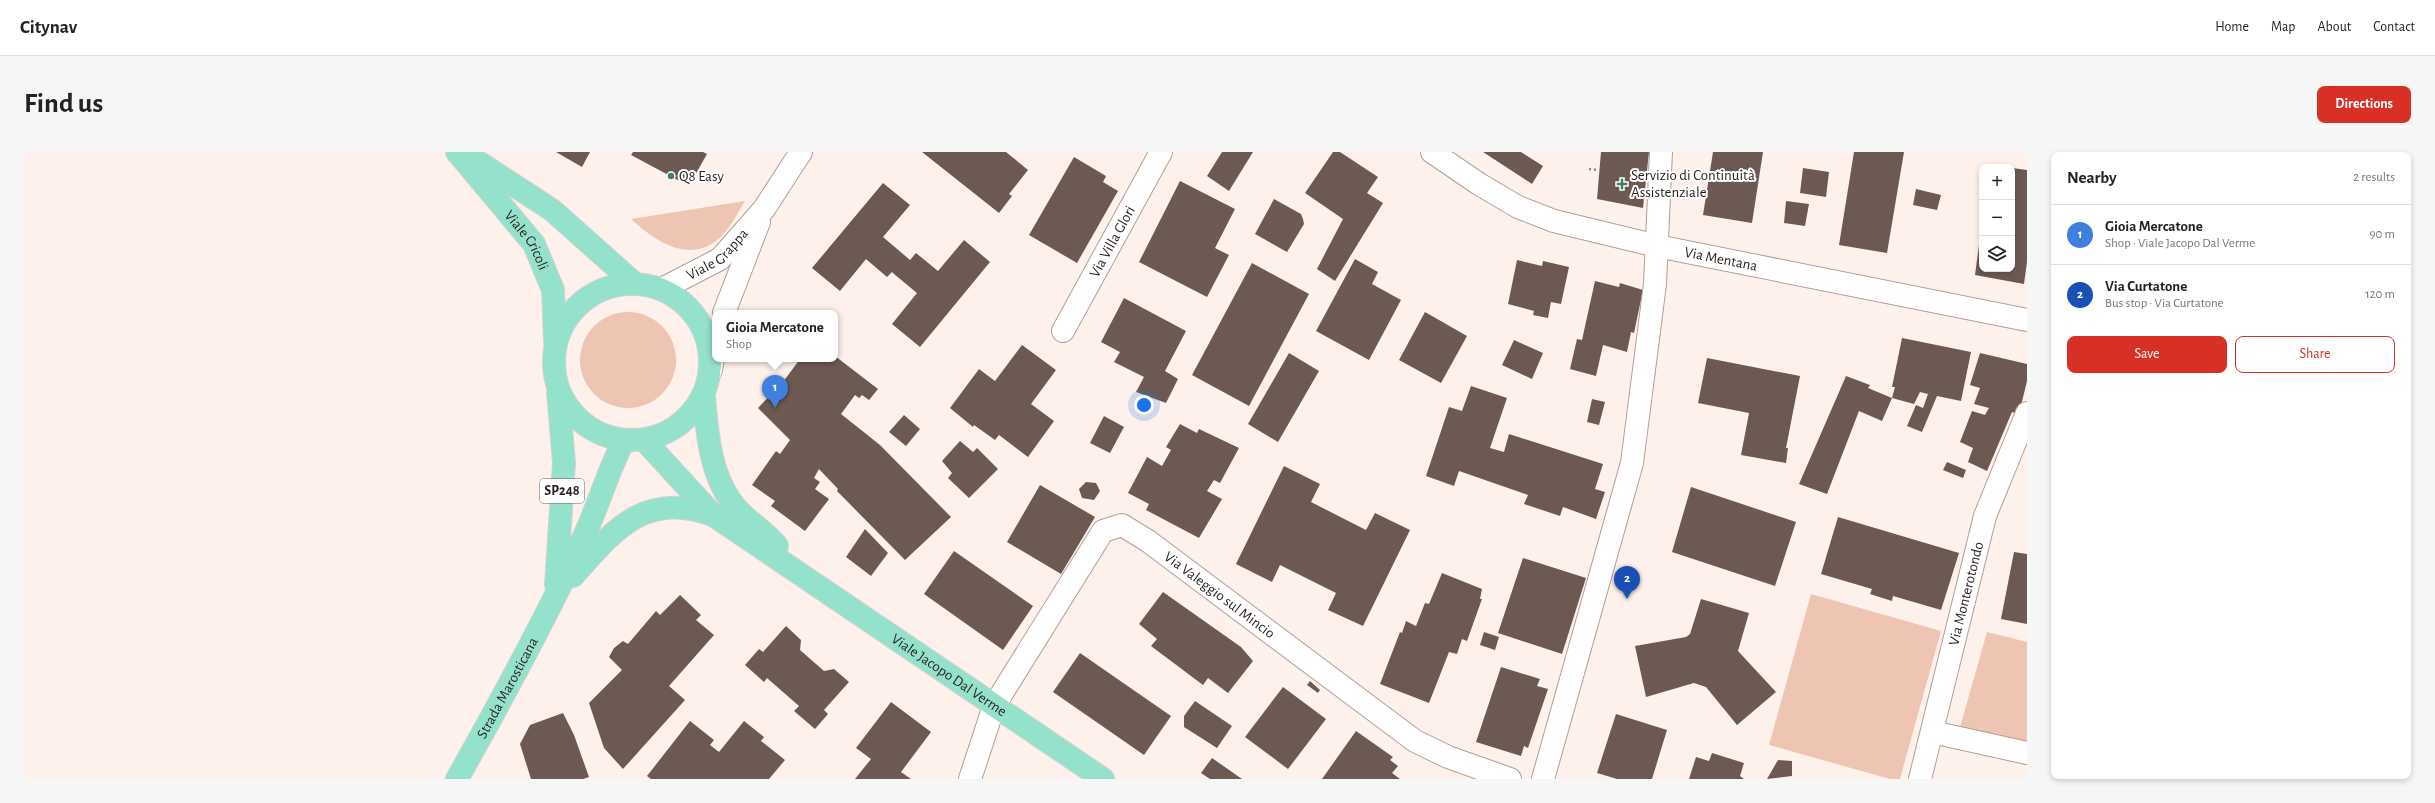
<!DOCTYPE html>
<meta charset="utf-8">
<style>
:root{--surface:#fff;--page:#f6f6f6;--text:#222;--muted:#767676;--line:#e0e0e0;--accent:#d93025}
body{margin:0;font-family:"Alegreya Sans",sans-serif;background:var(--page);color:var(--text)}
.controls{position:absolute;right:12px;top:12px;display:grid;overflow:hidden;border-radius:8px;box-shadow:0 2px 6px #0003}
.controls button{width:36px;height:36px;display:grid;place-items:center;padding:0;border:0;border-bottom:1px solid var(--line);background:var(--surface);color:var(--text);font:20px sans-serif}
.you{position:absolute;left:1120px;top:253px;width:14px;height:14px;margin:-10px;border:3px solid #fff;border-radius:50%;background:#1a73e8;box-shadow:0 0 0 6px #1a73e833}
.badge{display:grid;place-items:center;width:26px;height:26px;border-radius:50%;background:var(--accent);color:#fff;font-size:13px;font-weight:700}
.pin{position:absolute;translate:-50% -33px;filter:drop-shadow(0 1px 2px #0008)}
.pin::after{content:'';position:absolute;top:21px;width:14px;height:12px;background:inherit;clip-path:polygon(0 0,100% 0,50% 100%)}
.popup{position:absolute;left:688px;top:158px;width:126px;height:52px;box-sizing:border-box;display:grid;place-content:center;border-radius:8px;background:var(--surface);filter:drop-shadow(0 1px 3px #0005);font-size:13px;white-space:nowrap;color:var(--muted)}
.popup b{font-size:15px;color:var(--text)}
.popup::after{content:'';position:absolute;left:50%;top:100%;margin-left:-8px;border:8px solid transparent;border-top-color:var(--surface)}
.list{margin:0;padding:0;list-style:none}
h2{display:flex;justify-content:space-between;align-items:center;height:52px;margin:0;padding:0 16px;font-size:17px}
h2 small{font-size:13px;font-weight:400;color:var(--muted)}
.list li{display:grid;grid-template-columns:26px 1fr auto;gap:12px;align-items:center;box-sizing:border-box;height:60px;padding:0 16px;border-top:1px solid var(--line)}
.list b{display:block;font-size:15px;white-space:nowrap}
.list p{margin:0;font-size:13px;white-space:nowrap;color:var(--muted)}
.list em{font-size:13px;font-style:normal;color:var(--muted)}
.actions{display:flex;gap:8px;padding:12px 16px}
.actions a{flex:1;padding:9px 0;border:1px solid var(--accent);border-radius:8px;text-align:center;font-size:14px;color:var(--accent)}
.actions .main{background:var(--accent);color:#fff}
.icon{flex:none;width:22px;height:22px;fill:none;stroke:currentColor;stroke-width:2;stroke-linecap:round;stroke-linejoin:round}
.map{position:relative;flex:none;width:2003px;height:627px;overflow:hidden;border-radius:8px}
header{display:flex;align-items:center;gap:24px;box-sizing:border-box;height:56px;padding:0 20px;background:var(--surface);border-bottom:1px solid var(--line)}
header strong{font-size:19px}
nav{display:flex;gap:22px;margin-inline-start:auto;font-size:14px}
.intro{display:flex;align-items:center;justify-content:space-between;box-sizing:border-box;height:96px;padding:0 24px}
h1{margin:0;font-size:28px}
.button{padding:10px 18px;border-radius:8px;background:var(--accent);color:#fff;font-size:14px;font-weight:700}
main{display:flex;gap:24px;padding:0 24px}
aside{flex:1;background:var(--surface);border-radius:8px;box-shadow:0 2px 6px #0003}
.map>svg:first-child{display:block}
</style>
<header>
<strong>Citynav</strong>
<nav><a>Home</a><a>Map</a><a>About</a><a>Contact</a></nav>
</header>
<div class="intro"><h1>Find us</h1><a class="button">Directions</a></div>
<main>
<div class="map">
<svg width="2003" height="627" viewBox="0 0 2003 627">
<rect width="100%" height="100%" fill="#fef1ec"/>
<g fill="#eec4b2">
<path d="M721,49C713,62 705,79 692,89C662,111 630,88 607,67Z"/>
<circle cx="604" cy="208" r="48"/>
<path d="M1787,442L1917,479L1876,627H1866L1745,593Z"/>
<path d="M1963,480L2003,490V592L1935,579Z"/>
</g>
<g fill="#6c5a52">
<path d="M532,0H566L558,15Z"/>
<path d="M609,0H679L683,2L665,34L607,3Z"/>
<path d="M898,0H982L1004,18L985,42L988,44L975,61Z"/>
<path d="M1198,0H1229L1205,39L1183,24Z"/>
<path d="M1309,0H1316L1354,25L1343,41L1359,51L1311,129L1293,117L1319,67L1281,41Z"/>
<path d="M1459,0H1497L1519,14L1508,32Z"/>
<path d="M1577,0H1625L1619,56L1573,47Z"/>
<path d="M1689,0H1739L1728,71L1679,63Z"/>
<path d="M1830,0H1880L1863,101L1815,93Z"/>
<path d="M1050,5L1082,24L1079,30L1094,39L1053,111L1005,83Z"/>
<path d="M1779,16L1805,20L1802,45L1776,41Z"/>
<path d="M1988,16L2003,18V110L2000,132L1951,123L1957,79L1958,117H1988Z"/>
<path d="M1156,29L1211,57L1191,96L1205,103L1183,145L1115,110Z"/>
<path d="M859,31L886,53L859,85L886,108L892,101L914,119L940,88L966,110L896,195L868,172L893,141L870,122L868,120L863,125L842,107L816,139L788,116Z"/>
<path d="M1892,37L1917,43L1913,58L1889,53Z"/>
<path d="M1250,47L1277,62L1279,67L1280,72L1263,100L1231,82Z"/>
<path d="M1762,49L1785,52L1781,74L1760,71Z"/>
<path d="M1331,107L1354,120L1348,132L1377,148L1345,208L1292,179Z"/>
<path d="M1493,108L1518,114L1519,109L1545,115L1537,152L1527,150L1524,166L1509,163L1510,159L1484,152Z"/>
<path d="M1228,111L1285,142L1225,254L1168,223Z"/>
<path d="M1571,129L1595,135L1596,131L1619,138L1610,181L1607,180L1603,200L1579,193L1572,224L1546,217L1553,187L1558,188Z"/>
<path d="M1100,146L1162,179L1141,219L1154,227L1142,251L1112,240L1120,225L1090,210L1096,200L1077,190Z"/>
<path d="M1401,160L1443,184L1417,231L1375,208Z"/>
<path d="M1878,186L1947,200L1937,249L1913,244L1898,280L1883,274L1892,253L1899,256L1904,242L1896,240L1890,252L1868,246L1871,235H1868Z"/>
<path d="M1490,188L1519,201L1508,227L1478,213Z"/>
<path d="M998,193L1032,218L1007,252L1030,269L1004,305L975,283L971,288L950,273L949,275L926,256L955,217L971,229Z"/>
<path d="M1265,201L1295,219L1254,290L1224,272Z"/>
<path d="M1956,201L2003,212V229L1995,262L1988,260L1963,319L1944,310L1949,296L1936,290L1948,259L1961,263L1965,256L1950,252L1956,236L1946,233Z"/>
<path d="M811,204L854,237L845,248L838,243L835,246L831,243L817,262L856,293L927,365L881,408L813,339L814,337L795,317L790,326L796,330L791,337L805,347L781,379L747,354L751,349L728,333L752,299L756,302L766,288L734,256L759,230L776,207H811Z"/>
<path d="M1683,206L1776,224L1762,296H1764L1762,311L1717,303L1725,261L1674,251Z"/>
<path d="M1822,224L1846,233L1844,236L1868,246L1858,269L1835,259L1803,342L1775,332Z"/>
<path d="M1447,234L1483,246L1466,296L1480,300L1485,282L1579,312L1571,337L1581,340L1572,367L1539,355L1536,364L1500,352L1504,343L1435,319L1430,334L1402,324L1425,255L1438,259Z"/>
<path d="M1568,247L1581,250L1575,273L1563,270Z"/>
<path d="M880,263L896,277L882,294L865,280Z"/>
<path d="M1080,264L1100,275L1086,301L1066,291Z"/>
<path d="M1156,272L1173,281L1175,277L1215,296L1196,331L1190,328L1183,339L1198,347L1175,386L1122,358L1125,352L1104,341L1123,305L1138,314L1147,298L1142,295Z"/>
<path d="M936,289L949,300L953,296L974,317L945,346L924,326L928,321L918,309Z"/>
<path d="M1923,310L1942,318L1939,326L1919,318Z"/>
<path d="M1260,314L1296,332L1287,350L1342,378L1351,361L1386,378L1339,474L1304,458L1312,441L1256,413L1248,430L1212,412Z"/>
<path d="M1062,330L1072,331L1076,339L1070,348L1058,346L1055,337Z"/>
<path d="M1016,333L1071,365L1037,422L983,390Z"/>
<path d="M1667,335L1772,370L1751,434L1648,400Z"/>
<path d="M1814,365L1935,401L1917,458L1869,444L1868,449L1846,442L1848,437L1797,422Z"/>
<path d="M841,377L864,401L847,424L822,405Z"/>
<path d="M930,399L1009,454L979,498L900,442Z"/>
<path d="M1990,400L2003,402V472L1977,467Z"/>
<path d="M1499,406L1562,426L1538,502L1474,481Z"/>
<path d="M1418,421L1458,437L1456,447H1458L1443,489L1438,487L1433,502L1425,500L1405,551L1356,532L1376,480L1378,481L1382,469L1392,474L1401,451L1405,452Z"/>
<path d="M1139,440L1217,495L1229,509L1204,541L1184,526L1179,533L1127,494L1133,487L1115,472Z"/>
<path d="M656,443L677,463L672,468L690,483L645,534L661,548L599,617L580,596L565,551L598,518L585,505L590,496L599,489L604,492L632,459L636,463Z"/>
<path d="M1677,447L1725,461L1714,499L1752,540L1713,573L1682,535L1670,531L1622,545L1611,494L1662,485L1666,482Z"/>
<path d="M762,474L777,488L776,498L800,519L810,517L825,530L800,558L804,562L791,577L770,559L775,554L743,526L740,530L721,513L735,497L739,500Z"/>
<path d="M1460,480L1475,485L1471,498L1456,493Z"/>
<path d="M1056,501L1147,564L1120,603L1029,540Z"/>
<path d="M1477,515L1516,527L1513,534L1524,537L1504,596L1500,594L1497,604L1452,590Z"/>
<path d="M1286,529L1296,538L1294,541L1283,533Z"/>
<path d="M1259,535L1302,567L1264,617L1221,585Z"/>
<path d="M1171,549L1208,574L1193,596L1160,575V564Z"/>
<path d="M867,550L907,580L877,620L887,627H831L847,607L832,596Z"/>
<path d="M539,561L550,583L565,625L559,627H507L496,592L506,573Z"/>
<path d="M1592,562L1643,578L1628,627H1593L1573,621Z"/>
<path d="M666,569L690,588L686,593L695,600L720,569L740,585L737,589L761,608L745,627H627L623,624Z"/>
<path d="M1332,579L1369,605L1366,608L1374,614L1368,621L1376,627H1298Z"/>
<path d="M1688,601L1720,611L1716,624L1720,627H1665L1672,605L1685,609Z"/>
<path d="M1188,606L1218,627H1186L1177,621Z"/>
<path d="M1754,608L1768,609V624L1743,627Z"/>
</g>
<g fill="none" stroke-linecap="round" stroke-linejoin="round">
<defs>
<g id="minor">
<path id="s1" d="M1408,0L1455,32L1494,55L1530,69L1633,94L2003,168"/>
<path id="s2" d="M1039,179L1137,0"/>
<path d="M1908,580L2003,601"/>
<path id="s3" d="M946,627L970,554L1079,379L1098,373L1124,389L1391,589L1424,605L1486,627"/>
<path d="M1519,627L1608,311L1631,132L1637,0"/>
<path id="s4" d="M1896,627L1961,364L2003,261"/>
</g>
<g id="secondary">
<path id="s5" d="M638,137L696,107L740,57L777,0"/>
<path d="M700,161L735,70"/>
<path d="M687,218L691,195"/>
</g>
<g id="primary">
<path id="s6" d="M433,0L510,92L529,138L531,189"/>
<path d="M445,4L528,58L610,131"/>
<circle cx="608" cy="210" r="78"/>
<path d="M680,244C683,283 687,330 715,359C727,372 742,380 753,394"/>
<path id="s7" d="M620,288L689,363L1079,627"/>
<path d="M549,424C591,377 620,339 689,363"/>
<path d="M532,433L540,311L534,240"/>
<path id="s8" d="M433,627C477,549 520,470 558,389C574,355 583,321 600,288"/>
</g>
</defs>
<use href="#minor" stroke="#b29e96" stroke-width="24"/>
<use href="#secondary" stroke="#b29e96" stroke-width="24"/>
<use href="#primary" stroke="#d4d2d2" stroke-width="24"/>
<path stroke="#8f8480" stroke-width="2.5" stroke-dasharray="2 3" stroke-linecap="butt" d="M1565,17L1575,18"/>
<use href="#minor" stroke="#fff" stroke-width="22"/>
<use href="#secondary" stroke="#fff" stroke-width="22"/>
<use href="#primary" stroke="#94e1cc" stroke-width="22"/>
</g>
<g fill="#417f6c" stroke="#fff" stroke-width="1.5">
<circle cx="647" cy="24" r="4"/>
<path d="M1596 26h4v4h4v4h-4v4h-4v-4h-4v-4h4z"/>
</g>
<g text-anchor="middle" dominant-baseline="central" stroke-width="4" stroke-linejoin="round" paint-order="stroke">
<rect fill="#fff" stroke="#686260" stroke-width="1" x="516" y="327" width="44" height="24" rx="3"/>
<g font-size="14" font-weight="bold" fill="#271f1c">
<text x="538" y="339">SP248</text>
</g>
<g font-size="15" fill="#271f1c" stroke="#fff" text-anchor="start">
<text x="1607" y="23">Servizio di Continuità<tspan x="1607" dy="17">Assistenziale</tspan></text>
<text x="655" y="24">Q8 Easy</text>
</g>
<g font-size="15" fill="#271f1c" stroke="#fff">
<text stroke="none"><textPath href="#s6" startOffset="113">Viale Cricoli</textPath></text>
<text stroke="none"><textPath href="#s2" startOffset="102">Via Villa Glori</textPath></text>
<text stroke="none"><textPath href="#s5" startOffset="66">Viale Grappa</textPath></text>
<text stroke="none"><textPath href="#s1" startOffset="312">Via Mentana</textPath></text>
<text stroke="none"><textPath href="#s4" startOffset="191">Via Monterotondo</textPath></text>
<text stroke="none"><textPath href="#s3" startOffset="423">Via Valeggio sul Mincio</textPath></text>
<text stroke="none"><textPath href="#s7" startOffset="387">Viale Jacopo Dal Verme</textPath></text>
<text stroke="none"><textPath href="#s8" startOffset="104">Strada Marosticana</textPath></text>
</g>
</g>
</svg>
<div class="controls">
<button>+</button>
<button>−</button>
<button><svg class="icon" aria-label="layers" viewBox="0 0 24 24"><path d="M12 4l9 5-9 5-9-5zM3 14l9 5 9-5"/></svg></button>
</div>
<div class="you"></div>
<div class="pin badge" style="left:751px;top:256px;background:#3f7fe0">1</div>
<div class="popup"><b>Gioia Mercatone</b>Shop</div>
<div class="pin badge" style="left:1603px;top:447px;background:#1a4fb4">2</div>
</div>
<aside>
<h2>Nearby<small>2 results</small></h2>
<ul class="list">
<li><span class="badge" style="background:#3f7fe0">1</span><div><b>Gioia Mercatone</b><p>Shop · Viale Jacopo Dal Verme</p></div><em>90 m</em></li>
<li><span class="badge" style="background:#1a4fb4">2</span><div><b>Via Curtatone</b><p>Bus stop · Via Curtatone</p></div><em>120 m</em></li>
</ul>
<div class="actions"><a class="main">Save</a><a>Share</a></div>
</aside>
</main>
